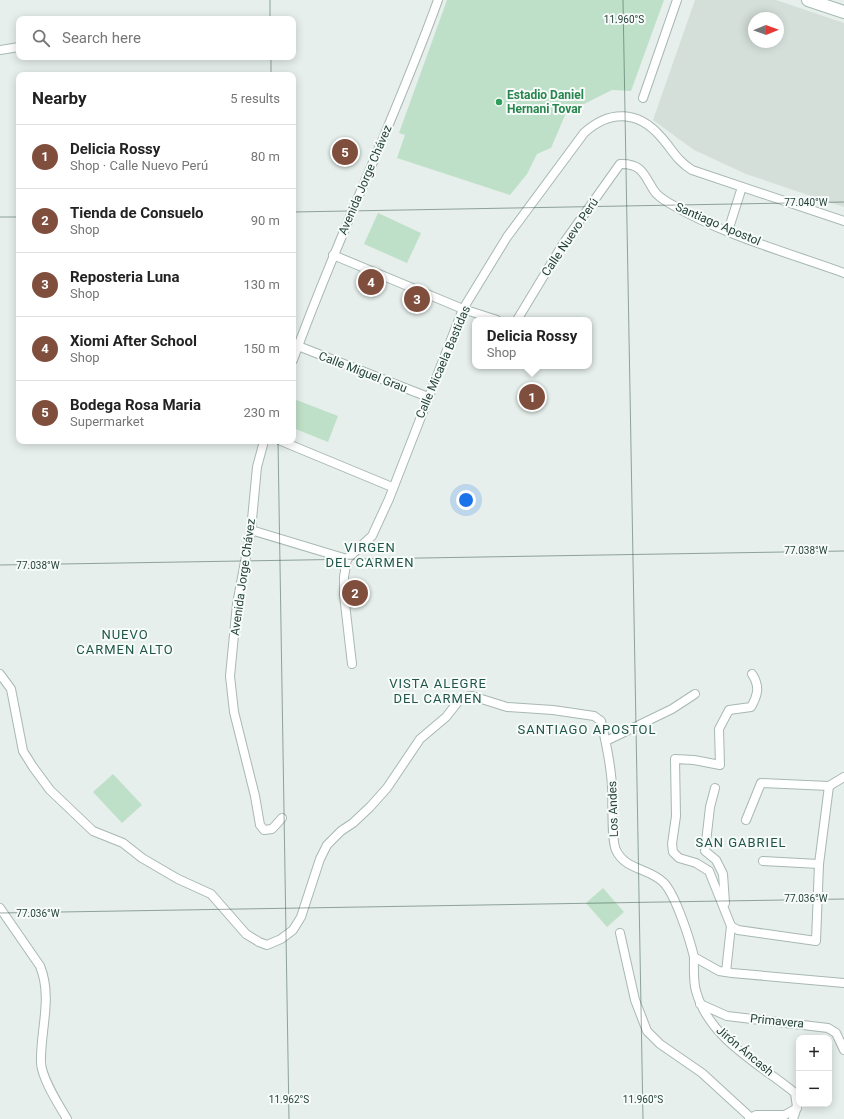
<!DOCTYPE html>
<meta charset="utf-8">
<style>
:root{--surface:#fff;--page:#f6f6f6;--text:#222;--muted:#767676;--line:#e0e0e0;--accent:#804e3d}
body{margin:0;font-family:Roboto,sans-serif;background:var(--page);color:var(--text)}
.controls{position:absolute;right:12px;bottom:12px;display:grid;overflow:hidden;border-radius:8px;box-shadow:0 2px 10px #0003}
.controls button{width:36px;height:36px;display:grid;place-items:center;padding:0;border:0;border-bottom:1px solid var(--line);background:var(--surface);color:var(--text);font:20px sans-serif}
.compass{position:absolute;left:748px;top:12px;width:36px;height:36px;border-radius:50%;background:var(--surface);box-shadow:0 2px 10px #0003;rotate:89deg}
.you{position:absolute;left:466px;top:500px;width:14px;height:14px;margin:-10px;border:3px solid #fff;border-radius:50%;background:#1a73e8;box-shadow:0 0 0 6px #1a73e833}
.badge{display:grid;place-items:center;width:26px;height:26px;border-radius:50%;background:var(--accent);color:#fff;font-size:13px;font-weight:700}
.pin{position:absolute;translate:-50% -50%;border:2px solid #fff;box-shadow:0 1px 4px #0006}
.popup{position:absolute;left:472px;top:317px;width:120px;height:52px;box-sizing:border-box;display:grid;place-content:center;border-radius:8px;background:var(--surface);filter:drop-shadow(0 1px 3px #0005);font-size:13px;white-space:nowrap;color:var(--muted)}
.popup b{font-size:15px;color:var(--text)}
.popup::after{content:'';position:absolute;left:50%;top:100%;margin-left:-8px;border:8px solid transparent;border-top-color:var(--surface)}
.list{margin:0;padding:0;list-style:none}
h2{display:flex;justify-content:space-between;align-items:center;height:52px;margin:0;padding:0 16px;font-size:17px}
h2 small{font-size:13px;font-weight:400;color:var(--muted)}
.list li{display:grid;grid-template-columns:26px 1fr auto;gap:12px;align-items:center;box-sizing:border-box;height:64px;padding:0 16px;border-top:1px solid var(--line)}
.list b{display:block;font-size:15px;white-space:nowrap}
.list p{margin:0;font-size:13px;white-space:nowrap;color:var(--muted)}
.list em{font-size:13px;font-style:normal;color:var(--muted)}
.icon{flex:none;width:22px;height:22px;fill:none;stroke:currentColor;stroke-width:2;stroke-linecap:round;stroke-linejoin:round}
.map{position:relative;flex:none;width:844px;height:1119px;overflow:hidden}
.search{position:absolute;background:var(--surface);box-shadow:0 2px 10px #0003;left:16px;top:16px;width:280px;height:44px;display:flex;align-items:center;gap:10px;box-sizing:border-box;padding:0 14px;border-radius:8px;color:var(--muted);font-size:15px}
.panel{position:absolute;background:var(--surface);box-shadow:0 2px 10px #0003;left:16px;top:72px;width:280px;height:372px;border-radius:8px}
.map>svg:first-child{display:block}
</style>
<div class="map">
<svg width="844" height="1119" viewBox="0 0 844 1119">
<rect width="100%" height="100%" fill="#e6efeb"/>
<path fill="#d4dfda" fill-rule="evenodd" d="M695,0H776L844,23V207L746,174L694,150L653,120ZM754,18H778V42H754Z"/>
<g fill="#bfe0c8">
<path d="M447,0H664L631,91L612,90L566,113L551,148L537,154L527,174L510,195L397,158L405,135L399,133Z"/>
<path d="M378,213L421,233L407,263L364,244Z"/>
<path d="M294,399L338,416L328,442L293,428Z"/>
<path d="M113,774L142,805L122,823L93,792Z"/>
<path d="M603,888L624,912L607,927L586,903Z"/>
</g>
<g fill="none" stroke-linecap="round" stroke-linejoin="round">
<defs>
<g id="street">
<path d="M0,50L19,47"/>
<path d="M643,98L677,0"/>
<path d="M728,231L742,187"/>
<path d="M333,255L463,309L497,320"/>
<path d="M517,320L563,244L620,164C643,163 644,176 655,192C658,196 664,200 669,203C723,235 786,252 844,273"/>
<path d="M298,346L428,397"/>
<path d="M293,360C337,238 394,122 438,0"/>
<path d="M264,441L257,467L251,530L237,604L230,676L234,712L255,796L260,825L264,830L272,829L282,818"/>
<path d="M281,441L392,487"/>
<path d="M251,530L347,559"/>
<path d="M352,664L344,595V577L347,559L372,536L389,499L463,309L507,237L584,133C609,110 638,110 661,137C672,149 677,161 692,170L844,221"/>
<path d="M0,674L11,689L23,751L33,767L50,790L93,831L123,843L142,858L178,879L211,894L246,934L259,942L267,945L281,939L293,930L301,917L320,859L327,845L341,831L353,823L370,807L387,788L420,739L446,717L461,698L472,696L507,707L553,710L594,716L601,721C606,742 611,765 612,787C613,801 611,840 616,850C625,870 649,868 663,882C675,893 690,940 694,957L719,971L732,973L844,983"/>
<path d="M752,674C760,686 758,695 751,707L729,710L719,729L720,765L694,760L675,759L676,816L672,844L673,852L679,858L696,863L709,871L731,926L738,930L816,941L819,864L829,786"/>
<path d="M606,741L672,709L695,694"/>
<path d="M829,786L844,777"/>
<path d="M715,788L710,807L705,851L716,860L723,874L725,903"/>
<path d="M746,820L761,783L829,786"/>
<path d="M763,861L819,864"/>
<path d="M0,908L40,966C53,998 40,1030 41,1063C42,1079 59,1105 67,1119"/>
<path d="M620,933L635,1000L647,1031L660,1044L702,1073L750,1117"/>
<path d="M694,957C694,968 693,980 696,991C709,1039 760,1064 795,1093L797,1107L793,1119"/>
<path d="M726,972L731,926"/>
<path d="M700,1004L727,1016L828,1028L836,1033L844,1050"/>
<path d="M749,1119L756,1115H785L797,1108"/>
</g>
<path id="secondary" d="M808,0L844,12"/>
</defs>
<use href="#street" stroke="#a8b8b2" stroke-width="10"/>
<use href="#secondary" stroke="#a4bbb3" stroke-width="14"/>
<use href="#street" stroke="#fff" stroke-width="8"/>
<use href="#secondary" stroke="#fff" stroke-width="12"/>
</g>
<path fill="none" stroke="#24423a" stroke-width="1" stroke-opacity="0.45" d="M270,0V19M623,0L643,1119M271,57V75M293,212L844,202M0,217H19M278,441L289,1119M0,565L844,551M0,913L844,899"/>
<circle fill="#2e9e5b" stroke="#f7fbf9" stroke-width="1.5" cx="499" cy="102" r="4"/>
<g text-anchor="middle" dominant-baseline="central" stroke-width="4" stroke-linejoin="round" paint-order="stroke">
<g font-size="12" font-weight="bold" fill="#27864d" stroke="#f7fbf9" text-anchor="start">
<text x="507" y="95">Estadio Daniel<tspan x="507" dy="14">Hernani Tovar</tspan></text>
</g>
<g font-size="12" fill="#24423a" stroke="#f7fbf9">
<text transform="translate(365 180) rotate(-67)">Avenida Jorge Chávez</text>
<text transform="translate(718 224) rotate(23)">Santiago Apostol</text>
<text transform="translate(570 237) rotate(-56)">Calle Nuevo Perú</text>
<text transform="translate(443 362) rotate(-67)">Calle Micaela Bastidas</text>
<text transform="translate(363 372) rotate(21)">Calle Miguel Grau</text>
<text transform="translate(243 577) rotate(-82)">Avenida Jorge Chávez</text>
<text transform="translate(613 809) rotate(-92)">Los Andes</text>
<text transform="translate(777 1021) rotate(6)">Primavera</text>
<text transform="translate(745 1051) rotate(40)">Jirón Áncash</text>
</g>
<g font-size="13" letter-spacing="1" fill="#1f5548" stroke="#f7fbf9">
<text x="370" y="547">VIRGEN<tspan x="370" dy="15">DEL CARMEN</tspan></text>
<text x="125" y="634">NUEVO<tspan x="125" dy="15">CARMEN ALTO</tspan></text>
<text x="438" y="683">VISTA ALEGRE<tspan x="438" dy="15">DEL CARMEN</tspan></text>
<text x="587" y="729">SANTIAGO APOSTOL</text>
<text x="741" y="842">SAN GABRIEL</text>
</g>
</g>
<g font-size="10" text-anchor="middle" fill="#24423a" stroke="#f7fbf9" stroke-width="4" stroke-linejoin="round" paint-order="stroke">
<text x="624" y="23">11.960°S</text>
<text x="806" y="206">77.040°W</text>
<text x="806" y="554">77.038°W</text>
<text x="38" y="569">77.038°W</text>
<text x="806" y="902">77.036°W</text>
<text x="38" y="917">77.036°W</text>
<text x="289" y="1103">11.962°S</text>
<text x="643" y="1103">11.960°S</text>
</g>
</svg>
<div class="controls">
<button>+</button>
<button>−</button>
</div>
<svg class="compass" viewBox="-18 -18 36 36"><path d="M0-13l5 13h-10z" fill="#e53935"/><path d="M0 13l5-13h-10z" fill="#767676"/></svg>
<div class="you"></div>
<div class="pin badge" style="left:532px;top:397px">1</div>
<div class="popup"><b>Delicia Rossy</b>Shop</div>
<div class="pin badge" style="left:355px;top:593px">2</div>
<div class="pin badge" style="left:417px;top:299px">3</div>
<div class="pin badge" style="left:371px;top:282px">4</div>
<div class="pin badge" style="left:345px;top:152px">5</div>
<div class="search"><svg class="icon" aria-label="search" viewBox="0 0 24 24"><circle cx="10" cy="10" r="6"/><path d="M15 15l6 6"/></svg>Search here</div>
<section class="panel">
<h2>Nearby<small>5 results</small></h2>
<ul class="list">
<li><span class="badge">1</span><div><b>Delicia Rossy</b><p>Shop · Calle Nuevo Perú</p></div><em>80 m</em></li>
<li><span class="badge">2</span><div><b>Tienda de Consuelo</b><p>Shop</p></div><em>90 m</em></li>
<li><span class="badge">3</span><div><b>Reposteria Luna</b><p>Shop</p></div><em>130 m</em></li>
<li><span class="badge">4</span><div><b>Xiomi After School</b><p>Shop</p></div><em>150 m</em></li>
<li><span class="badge">5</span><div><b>Bodega Rosa Maria</b><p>Supermarket</p></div><em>230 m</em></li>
</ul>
</section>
</div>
